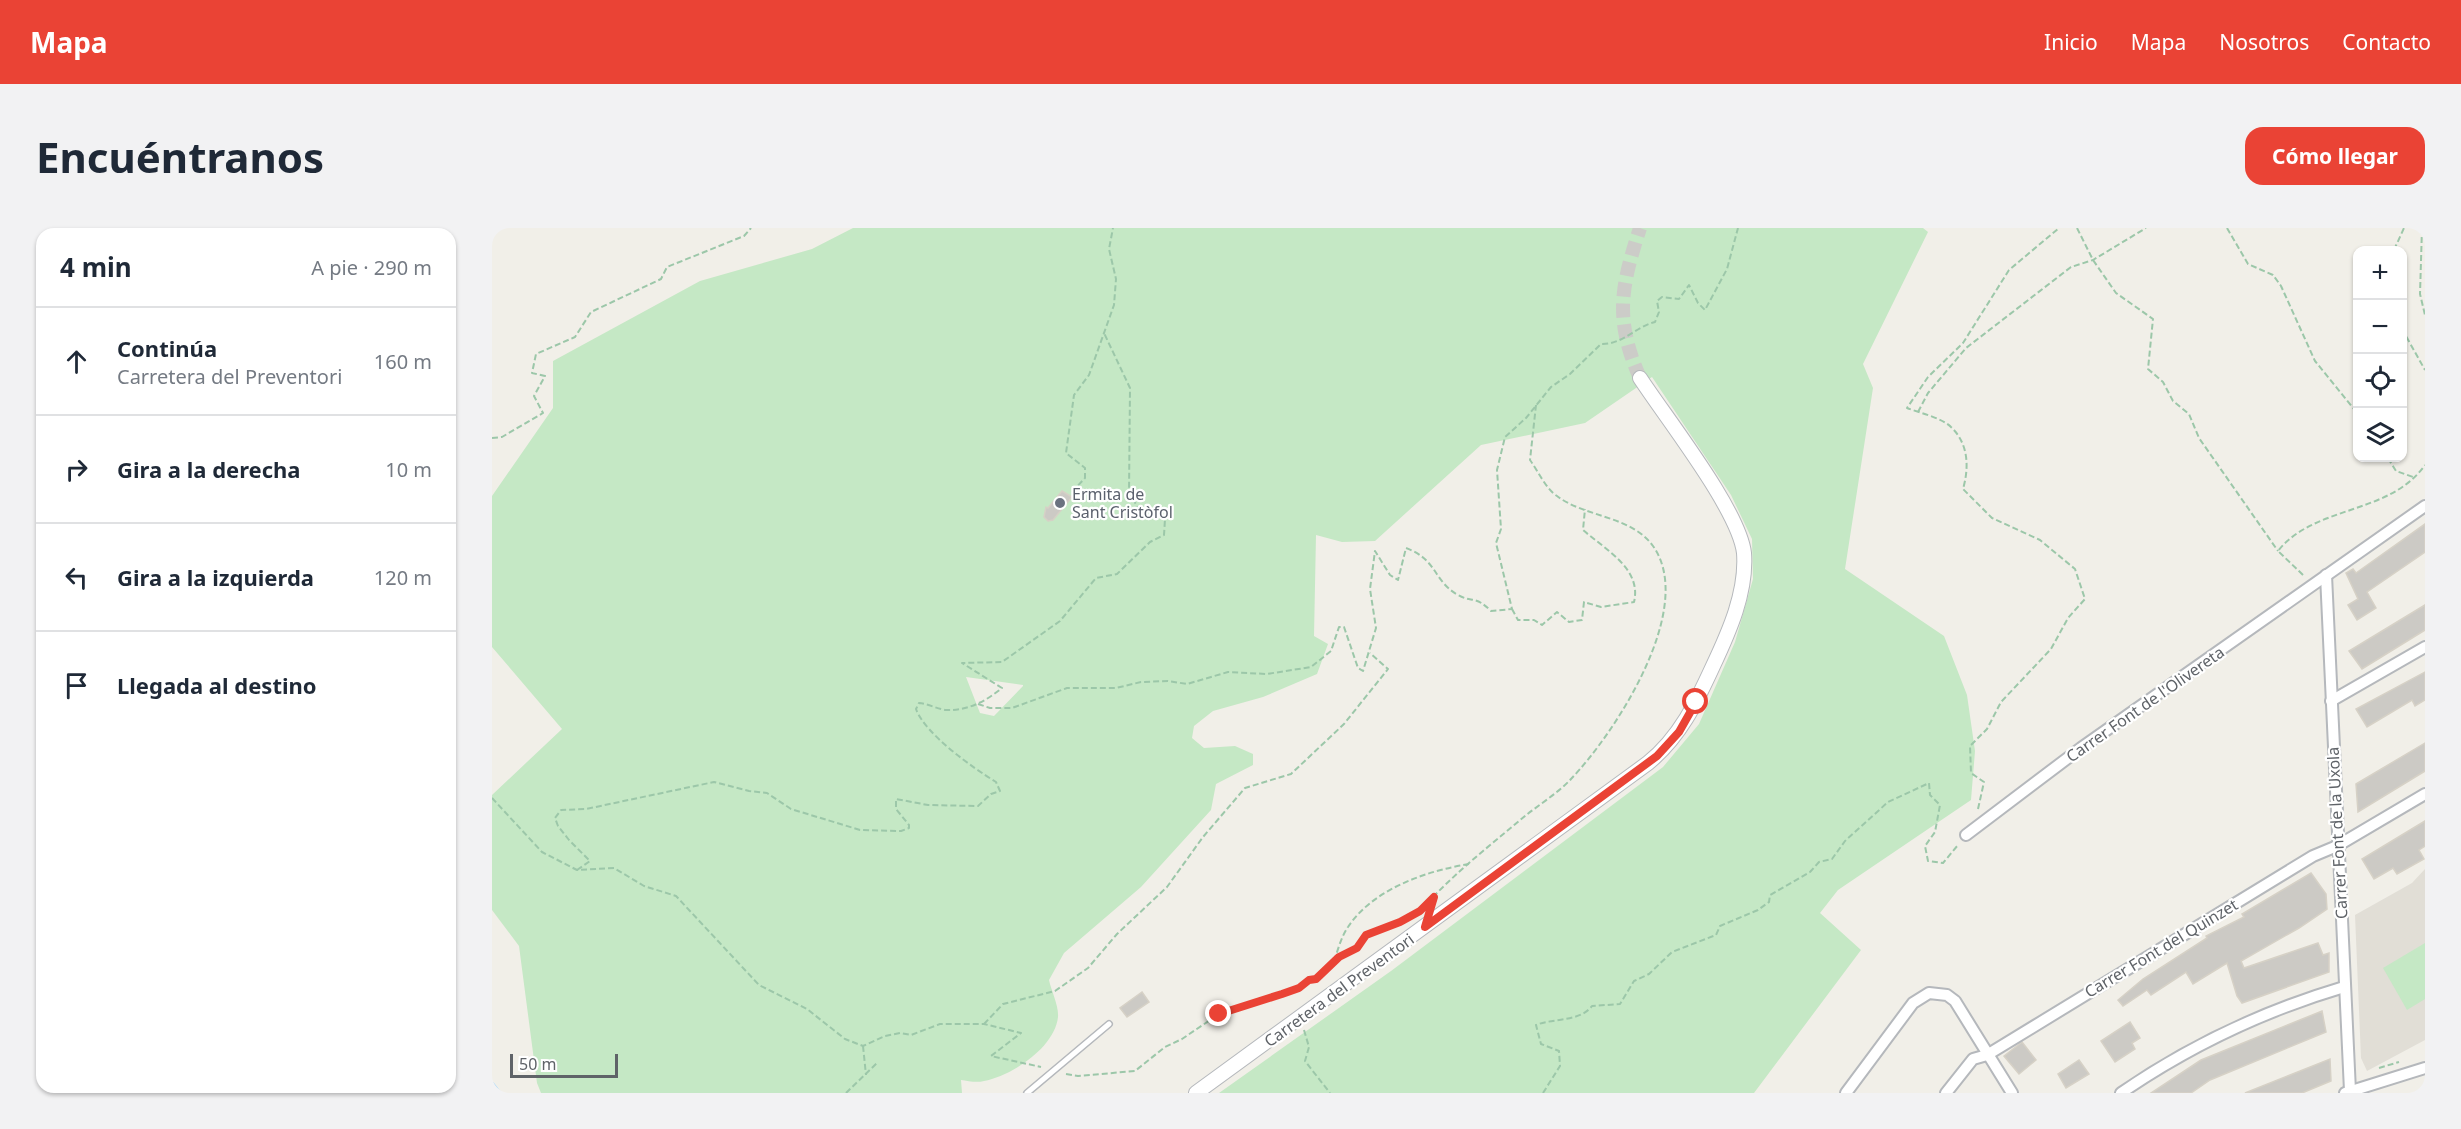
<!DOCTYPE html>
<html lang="es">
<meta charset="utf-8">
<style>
:root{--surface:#fff;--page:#f2f2f3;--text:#1f2937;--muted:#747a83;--line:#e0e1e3;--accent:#ea4335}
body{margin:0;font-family:"Noto Sans",sans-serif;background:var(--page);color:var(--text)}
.controls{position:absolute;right:18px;top:18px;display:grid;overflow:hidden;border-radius:12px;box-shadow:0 2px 4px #0004}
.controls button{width:54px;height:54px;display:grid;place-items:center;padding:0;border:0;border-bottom:2px solid var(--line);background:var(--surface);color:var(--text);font:30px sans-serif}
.scale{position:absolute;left:18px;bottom:15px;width:108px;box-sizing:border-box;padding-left:6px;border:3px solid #5f6368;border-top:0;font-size:16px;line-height:21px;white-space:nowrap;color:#5f6368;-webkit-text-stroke:4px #fff;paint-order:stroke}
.stop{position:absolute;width:18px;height:18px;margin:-14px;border:4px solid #ea4335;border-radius:50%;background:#fff}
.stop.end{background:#ea4335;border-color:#fff;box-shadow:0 2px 6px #0008}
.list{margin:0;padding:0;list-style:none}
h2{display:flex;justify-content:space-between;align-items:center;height:78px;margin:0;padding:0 24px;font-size:26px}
h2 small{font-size:20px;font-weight:400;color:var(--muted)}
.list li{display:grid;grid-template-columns:39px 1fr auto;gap:18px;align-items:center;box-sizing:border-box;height:108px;padding:0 24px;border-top:2px solid var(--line)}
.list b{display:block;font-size:22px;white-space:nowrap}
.list p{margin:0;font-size:20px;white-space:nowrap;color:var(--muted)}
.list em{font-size:20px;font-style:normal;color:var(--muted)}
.icon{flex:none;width:33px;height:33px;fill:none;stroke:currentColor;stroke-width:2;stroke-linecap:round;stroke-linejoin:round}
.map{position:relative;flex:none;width:1933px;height:865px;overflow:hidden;border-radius:18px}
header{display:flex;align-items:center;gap:36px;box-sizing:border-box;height:84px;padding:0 30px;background:var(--accent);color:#fff}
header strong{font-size:28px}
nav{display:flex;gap:33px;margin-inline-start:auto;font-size:21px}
.intro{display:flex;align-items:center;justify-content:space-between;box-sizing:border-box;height:144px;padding:0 36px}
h1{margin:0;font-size:42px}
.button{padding:15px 27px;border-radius:18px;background:var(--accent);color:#fff;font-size:21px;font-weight:700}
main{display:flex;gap:36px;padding:0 36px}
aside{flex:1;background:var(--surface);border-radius:18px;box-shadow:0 2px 4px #0004}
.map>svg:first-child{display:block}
</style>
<header>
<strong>Mapa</strong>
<nav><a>Inicio</a><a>Mapa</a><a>Nosotros</a><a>Contacto</a></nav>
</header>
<div class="intro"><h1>Encuéntranos</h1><a class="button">Cómo llegar</a></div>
<main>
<aside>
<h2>4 min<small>A pie · 290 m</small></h2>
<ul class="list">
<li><svg class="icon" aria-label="ahead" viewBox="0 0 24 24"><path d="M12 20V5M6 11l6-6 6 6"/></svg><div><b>Continúa</b><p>Carretera del Preventori</p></div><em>160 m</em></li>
<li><svg class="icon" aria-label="right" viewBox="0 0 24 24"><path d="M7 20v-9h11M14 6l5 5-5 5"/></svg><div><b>Gira a la derecha</b></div><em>10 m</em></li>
<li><svg class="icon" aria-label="left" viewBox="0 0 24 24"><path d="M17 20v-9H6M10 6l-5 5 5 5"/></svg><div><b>Gira a la izquierda</b></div><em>120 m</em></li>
<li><svg class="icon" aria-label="arrive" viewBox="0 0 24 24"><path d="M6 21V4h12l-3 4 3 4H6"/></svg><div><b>Llegada al destino</b></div></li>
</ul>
</aside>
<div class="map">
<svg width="1933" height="865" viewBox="0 0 1933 865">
<rect width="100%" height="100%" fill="#f1efe8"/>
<path fill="#e1ded6" d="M1933,641V812L1875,843L1869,830L1863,687L1920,655Z"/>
<g fill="#c5e8c5" fill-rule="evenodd">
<path d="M361,0H1431L1436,4L1371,136L1381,160L1353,341L1452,408L1475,467L1483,523L1479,572L1346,662L1328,685L1369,722L1262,865H727L899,743L1171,539L1207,496L1243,414L1261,351L1260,311L1239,267L1160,149L1093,195L989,217L883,313L850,314L824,307L822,408L836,416L825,446L771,469L721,483L702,498L700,510L712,520L743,518L761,526V537L724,556L719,582L649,659L572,725L557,752C559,762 567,778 566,789C563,819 520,848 492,853C485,855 476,853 469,852L470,865H49L45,855L27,718L0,682V567L70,501L0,419V268L61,180V133L208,53L320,21ZM474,449L531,457V458L502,488L488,485Z"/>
<path d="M1933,715V771L1915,782L1891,740Z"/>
</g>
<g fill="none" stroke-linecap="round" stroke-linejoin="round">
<path stroke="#aadaff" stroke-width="4.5" d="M0,856L7,865"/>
</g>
<g fill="#cccac5" stroke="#d6d1c6" stroke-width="1.5">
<path d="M570,263L580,269L561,292L556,293L552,289L554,279L556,280Z"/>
<path d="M1933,296V324L1875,364L1884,380L1865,392L1856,377L1866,371L1854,345L1861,341L1864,345Z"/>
<path d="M1933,377V402L1870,441L1857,423Z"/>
<path d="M1933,444V472L1923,478L1920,472L1875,499L1864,481Z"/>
<path d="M1933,515V543L1866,584L1864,556Z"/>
<path d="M1933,593V618L1927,622L1932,631L1905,646L1901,640L1882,651L1870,631Z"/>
<path d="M1819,645L1834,666L1835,681L1807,700L1749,733L1752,740L1826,715L1831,727L1837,725V744L1750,775L1745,768L1735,735L1701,756L1694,744L1659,767L1655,762L1631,778L1626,772L1651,751L1715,710L1714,708L1752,689L1750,686Z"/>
<path d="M650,764L657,774L635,789L628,780Z"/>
<path d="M1830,783L1834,804L1718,852L1699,865H1659L1709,832Z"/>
<path d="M1638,794L1648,810L1640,815L1643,821L1623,834L1609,813Z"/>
<path d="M1530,814L1544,832L1527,846L1512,828Z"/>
<path d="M1838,831L1839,853L1810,865H1753Z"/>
<path d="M1587,832L1597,846L1574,860L1566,846Z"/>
</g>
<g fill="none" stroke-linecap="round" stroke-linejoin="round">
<path stroke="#ccccc8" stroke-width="14" stroke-dasharray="14 7" stroke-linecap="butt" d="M1148,150C1122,91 1129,59 1148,0"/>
<defs>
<path id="service" d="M535,865L617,796"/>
<g id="minor">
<path d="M1834,347L1858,863"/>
<path d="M1839,473L1933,419"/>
<path d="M1474,607L1589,520L1933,278"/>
<path d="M1354,865L1421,775L1437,765L1455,767L1463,773L1520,865"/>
<path d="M1454,865L1481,831L1495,827L1821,628L1845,618L1933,566"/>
<path d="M1629,865C1699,817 1771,783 1852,759"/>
<path d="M1853,865L1933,840"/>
</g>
<path id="tertiary" d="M704,865L1156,535C1188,509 1204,475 1221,438C1237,404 1255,364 1252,325C1247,282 1174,190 1148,150"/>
</defs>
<use href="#service" stroke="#b5b8bc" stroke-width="8"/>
<use href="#minor" stroke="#b5b8bc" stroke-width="14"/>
<use href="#tertiary" stroke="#b5b8bc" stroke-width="16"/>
<g stroke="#9cc7a9" stroke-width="2" stroke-dasharray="6 3" stroke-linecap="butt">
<path d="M1585,0L1601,32L1624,65L1661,91L1656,141L1671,154L1681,173L1697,186L1707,210L1786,323"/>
<path d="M1735,0L1756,36L1781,47L1789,58L1823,133L1866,186"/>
<path d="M1930,0L1928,66L1933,87"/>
<path d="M1902,22L1912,0"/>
<path d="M1910,101L1933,142"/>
<path d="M1426,184L1436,165L1474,120L1579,39L1601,32L1654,0"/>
<path d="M0,210L10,209L51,185L42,168L53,148L40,145L44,126L83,109L99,84L169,51L175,39L252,8L259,0"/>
<path d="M1896,230L1904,243L1921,249"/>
<path d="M580,264L593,250V240L574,225L582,167L597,147L622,77L624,51L617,21L621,0"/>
<path d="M1811,347L1786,323C1822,277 1898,287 1933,237"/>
<path d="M1020,381L1026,392H1042L1050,397L1065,384L1077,394L1090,392L1092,374L1109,379L1142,374C1150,341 1114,322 1091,302L1093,281"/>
<path d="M486,476L498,480H520L575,460H624L649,454L676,453L695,456L736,444L775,446L819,439L839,423L847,399H852L866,440L871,443L884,400L878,361L883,323L898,347L906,352L914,320C946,332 941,353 966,367C980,375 983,367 999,383L1020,381L1004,315L1009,301L1005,242L1013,209L1034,190L1059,159L1078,146L1109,116C1130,117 1143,99 1163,94L1167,84L1165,73L1170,69L1187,71L1197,57L1206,75L1213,82L1235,41L1246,0"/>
<path d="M0,570L50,624L85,642L122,640L152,658L184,668L267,757L315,781L353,811L371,818L393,808L408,805L419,807L448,796H492L529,805L499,828L549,839"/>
<path d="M1486,581L1492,554L1479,545L1478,518L1495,501L1509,474L1559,421L1576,390L1593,371L1583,341L1548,312L1500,290L1471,261C1477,240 1477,216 1459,199C1450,190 1428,185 1415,180L1436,149L1471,115L1517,42L1567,0"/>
<path d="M85,642L98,633L77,612L66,598L63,590L69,582L94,581L222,554L257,563L275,565L299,581L368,602L409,603L417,600V597L404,581V571L436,577L486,578L499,566L508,563L504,554C481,540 433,506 424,481L427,475C437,476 445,481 454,482C476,483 494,473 510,460L470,435L510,434L568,393L604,350L625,346L658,314L672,307L673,291L668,288L653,289L637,266L638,160L612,105"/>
<path d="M941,669C969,640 1002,614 1033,588C1048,576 1066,565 1079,551C1123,505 1205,380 1161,318C1140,288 1092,289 1065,268C1054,261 1046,243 1038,232L1044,177"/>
<path d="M929,682L942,669"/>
<path d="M842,733C846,722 849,709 856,699C881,661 934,643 977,636"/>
<path d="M492,796L511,776L563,763L596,740L625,706L675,659L711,609L753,560L799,546L852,496L896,441L878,425"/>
<path d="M812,802L817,819L813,833L838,865"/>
<path d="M371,818L374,847"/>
<path d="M1887,840L1907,834"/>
<path d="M574,846L586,848L643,843L673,819L690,811L727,786L790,766L807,760L817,752L824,751L847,729L865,720L874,707L924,685"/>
<path d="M0,860L4,865"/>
<path d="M354,865L385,835"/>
<path d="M1051,865L1068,838L1067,823L1049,816L1044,797C1061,790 1088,794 1100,778L1128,776L1142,753L1157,746L1180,724L1224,707L1228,698L1266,682L1277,674L1278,667L1318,644L1327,634L1340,631L1353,613L1396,574L1437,555L1438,567L1448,577L1443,604L1433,618L1436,633L1451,635L1466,617"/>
</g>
<use href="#service" stroke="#fff" stroke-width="5"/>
<use href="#minor" stroke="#fff" stroke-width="10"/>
<use href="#tertiary" stroke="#fff" stroke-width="14"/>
</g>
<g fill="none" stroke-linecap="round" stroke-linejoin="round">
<path stroke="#ea4335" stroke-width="8" d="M727,786L790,766L807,760L817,752L824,751L847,729L865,720L874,707L908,694L928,683L942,669L933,699L1165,528L1187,504L1204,474"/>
</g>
<circle fill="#6b7280" stroke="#fff" stroke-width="2" cx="568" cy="275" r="6"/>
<g text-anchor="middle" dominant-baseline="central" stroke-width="4.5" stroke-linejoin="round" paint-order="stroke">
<g font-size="16" fill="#5b616d" stroke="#fff" text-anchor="start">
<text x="580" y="266">Ermita de<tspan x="580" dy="18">Sant Cristòfol</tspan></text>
</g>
<g font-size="16" fill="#5f6368" stroke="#fff">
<text transform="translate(1653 476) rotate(-35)">Carrer Font de l'Olivereta</text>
<text transform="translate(1845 605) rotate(-93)">Carrer Font de la Uxola</text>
<text transform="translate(1669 720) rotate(-31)">Carrer Font del Quinzet</text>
<text transform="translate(847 762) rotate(-36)">Carretera del Preventori</text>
</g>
</g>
</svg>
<div class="controls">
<button>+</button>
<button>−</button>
<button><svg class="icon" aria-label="locate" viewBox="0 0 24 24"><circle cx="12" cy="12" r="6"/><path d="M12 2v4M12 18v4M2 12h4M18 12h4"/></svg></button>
<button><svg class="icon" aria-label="layers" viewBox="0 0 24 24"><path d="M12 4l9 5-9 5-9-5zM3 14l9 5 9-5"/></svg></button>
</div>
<div class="scale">50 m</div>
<div class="stop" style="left:1204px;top:474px"></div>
<div class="stop end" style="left:727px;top:786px"></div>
</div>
</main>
